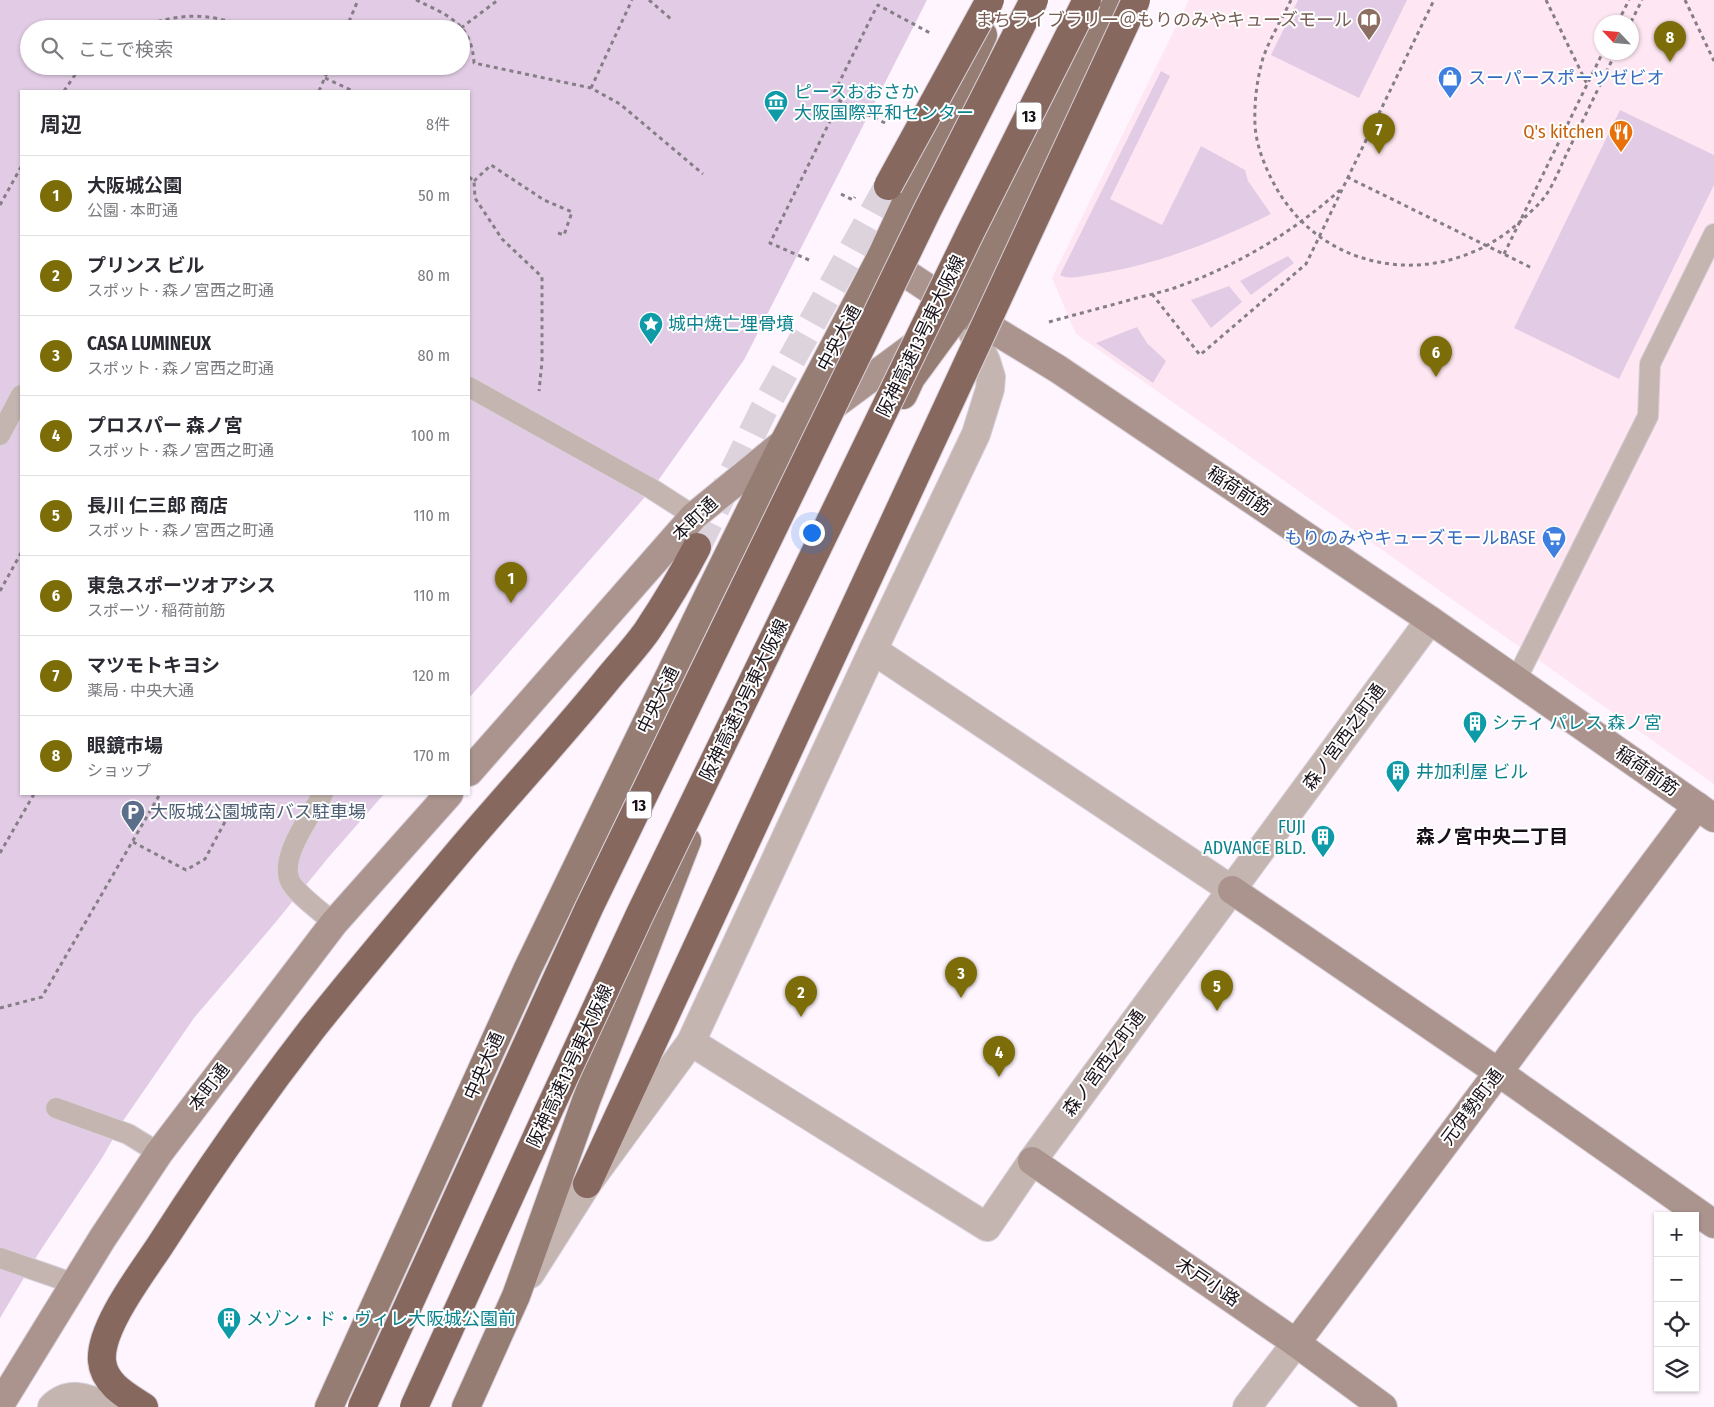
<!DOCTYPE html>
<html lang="ja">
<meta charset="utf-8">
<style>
:root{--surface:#fff;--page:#f7f7f7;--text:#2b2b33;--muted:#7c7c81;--line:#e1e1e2;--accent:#7d6d08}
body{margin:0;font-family:"Fira Sans Condensed","Noto Sans JP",sans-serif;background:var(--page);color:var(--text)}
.controls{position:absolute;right:15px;bottom:15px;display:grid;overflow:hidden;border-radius:0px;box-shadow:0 1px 4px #0004}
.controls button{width:45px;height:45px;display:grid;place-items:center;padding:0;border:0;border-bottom:1px solid var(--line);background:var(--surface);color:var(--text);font:25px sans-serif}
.compass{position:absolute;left:1594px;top:15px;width:45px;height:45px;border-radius:50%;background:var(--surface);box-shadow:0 1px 4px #0004;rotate:296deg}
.you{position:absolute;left:811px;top:532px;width:18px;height:18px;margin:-12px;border:4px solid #fff;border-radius:50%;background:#1a73e8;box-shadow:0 0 0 8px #1a73e833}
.badge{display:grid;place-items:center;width:32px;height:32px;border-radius:50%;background:var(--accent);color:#fff;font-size:16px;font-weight:700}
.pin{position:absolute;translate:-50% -41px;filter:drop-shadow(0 1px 2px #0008)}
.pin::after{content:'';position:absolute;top:26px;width:18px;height:15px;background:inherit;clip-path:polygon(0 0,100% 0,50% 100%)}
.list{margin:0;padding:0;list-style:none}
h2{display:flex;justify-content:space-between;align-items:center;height:65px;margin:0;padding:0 20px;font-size:21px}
h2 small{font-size:16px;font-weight:400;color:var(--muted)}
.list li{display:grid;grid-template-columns:32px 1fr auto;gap:15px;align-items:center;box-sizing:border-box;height:80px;padding:0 20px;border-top:1px solid var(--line)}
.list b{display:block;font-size:19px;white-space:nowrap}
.list p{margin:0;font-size:16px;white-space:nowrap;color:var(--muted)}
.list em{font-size:16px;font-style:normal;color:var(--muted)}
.icon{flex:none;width:28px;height:28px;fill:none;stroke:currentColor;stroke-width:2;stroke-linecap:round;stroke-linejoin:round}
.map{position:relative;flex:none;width:1714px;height:1407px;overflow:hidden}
.search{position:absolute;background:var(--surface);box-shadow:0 1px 4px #0004;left:20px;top:20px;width:450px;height:55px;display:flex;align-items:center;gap:12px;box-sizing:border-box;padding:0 18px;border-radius:28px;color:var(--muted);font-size:19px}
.panel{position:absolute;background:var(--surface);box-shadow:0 1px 4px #0004;left:20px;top:90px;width:450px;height:705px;border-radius:0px}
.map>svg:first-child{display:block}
</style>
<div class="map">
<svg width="1714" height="1407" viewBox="0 0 1714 1407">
<rect width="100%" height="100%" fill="#fef5ff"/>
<path fill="#fee7f2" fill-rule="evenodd" d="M1189,0H1714V784L1076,334L1052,278ZM1602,22H1632V52H1602Z"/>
<g fill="#e2cce5" fill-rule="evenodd">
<path d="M0,0H927L744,360L652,489L469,698V91H21V794H384L328,858L275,923L194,1018L125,1118L102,1158L40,1251L0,1318ZM29,29H461V66H29Z"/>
<path d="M1298,0H1407L1359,98L1271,55Z"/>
<path d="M1161,71L1170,76L1110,199L1162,225L1201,146L1245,170L1248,181L1271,214C1214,242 1154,266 1090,275C1080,276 1069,280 1060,275Z"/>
<path d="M1620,110L1714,155V185L1619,379L1514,328Z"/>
<path d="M1288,256L1294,263L1251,295L1240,281Z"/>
<path d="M1229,286L1242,302L1211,328L1191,300Z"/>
<path d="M1137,327L1147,343L1166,361L1153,383L1096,343Z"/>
</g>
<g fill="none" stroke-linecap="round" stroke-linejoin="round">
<path stroke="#dcd3dc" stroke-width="28" stroke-dasharray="28 14" stroke-linecap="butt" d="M697,547L763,411L888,186"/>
<defs>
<g id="lane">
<path d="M469,387L652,489L694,516"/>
<path d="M0,435L21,395"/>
<path d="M1516,680L1648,416L1650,364L1714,234"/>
<path d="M323,794C311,815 279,857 290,881C296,894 323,913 334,923"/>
<path d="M56,1108L128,1134L159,1153"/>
<path d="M0,1258L75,1284"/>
</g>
<g id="street">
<path d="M873,650L1232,890"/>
<path d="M691,1042L987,1227L1032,1161L1430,620"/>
<path d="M530,1274L587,1184L691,1042L873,650L976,434L990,389L991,377L986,361L969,325"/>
<path d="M52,1407C68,1391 87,1396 104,1407"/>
<path d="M1247,1407L1296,1343"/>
</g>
<g id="secondary">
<path d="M881,257L961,310L1058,369L1430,620L1714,818"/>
<path d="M826,411L922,340"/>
<path d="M469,772L694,516L787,440"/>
<path d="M1232,890L1498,1072L1714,1224"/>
<path d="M1032,1161L1296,1343L1383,1407"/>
<path d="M1296,1343L1697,806"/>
<path d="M0,1405L102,1239L159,1153L334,923L449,794"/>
</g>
<g id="primary">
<path d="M903,395L911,378L961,310L991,248L1118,0"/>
<path d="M329,1407L528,968L710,592L784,442L881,257L983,35"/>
<path d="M466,1407L516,1296L586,1101L687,841"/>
</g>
<g id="highway">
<path d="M587,1184L742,850"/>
<path d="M144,1407C127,1396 104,1384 102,1361C99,1329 141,1274 159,1247C207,1172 258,1099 312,1029C359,970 408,912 457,854C506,796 558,740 606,681C619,665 635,648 647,631C665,604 682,576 697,547"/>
</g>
</defs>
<use href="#lane" stroke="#d9d1da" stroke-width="22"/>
<use href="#street" stroke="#d9d1da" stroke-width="30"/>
<use href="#secondary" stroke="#d9d1da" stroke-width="30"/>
<use href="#primary" stroke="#d9d1da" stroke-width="30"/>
<use href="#highway" stroke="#d9d1da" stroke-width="30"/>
<g stroke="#867e87" stroke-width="3" stroke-dasharray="4 4" stroke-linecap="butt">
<path d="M416,0C447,15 472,23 474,63L591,88L620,104L703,174"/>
<path d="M649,0L671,19"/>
<path d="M1546,0L1587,84"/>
<path d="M1685,0L1714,61"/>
<path d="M1618,22L1629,0"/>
<path d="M1631,22L1642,0"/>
<path d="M461,28L498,0"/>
<path d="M135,29C179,13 206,11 251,29"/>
<path d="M346,29L358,0"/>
<path d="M325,78L353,91"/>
<path d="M591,88L632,0"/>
<path d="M64,91L81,66"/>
<path d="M319,91L330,66"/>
<path d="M885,123L832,97L875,10L878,5L932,34"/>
<path d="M469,177L474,181L475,198L502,239L542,277V362L539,391"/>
<path d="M1347,177L1532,268"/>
<path d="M474,181L491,165L544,200L572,212L564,235L555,232"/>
<path d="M841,194L853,200L855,197"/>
<path d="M0,205L21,167"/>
<path d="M1504,254L1603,52"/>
<path d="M809,260L770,243L834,113L830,110"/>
<path d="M1152,294L1200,355L1306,264L1434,0"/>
<path d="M1049,322C1077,314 1105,307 1133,299C1148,295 1163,292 1177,287C1238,265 1292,233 1340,190"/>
<path d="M0,591L21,553"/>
<path d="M133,842L186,870L205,859L227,818"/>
<path d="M0,853L34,794"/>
<path d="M0,1008L42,997L160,794"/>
</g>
<use href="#lane" stroke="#c4b5b0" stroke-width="20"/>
<use href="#street" stroke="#c4b5b0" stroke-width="28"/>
<use href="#secondary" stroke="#aa948d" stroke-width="28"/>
<use href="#primary" stroke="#967d74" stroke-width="28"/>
<use href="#highway" stroke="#86685f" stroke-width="28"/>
<defs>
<g id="highway-bridge">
<path d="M888,186L990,0"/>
<path d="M742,850L1136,0"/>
<path d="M362,1407L589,908L928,209L1034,0"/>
<path d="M414,1407L548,1112L640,914L971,231L1087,0"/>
</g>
</defs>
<use href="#highway-bridge" stroke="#d9d1da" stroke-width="30" stroke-linecap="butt"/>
<path stroke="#867e87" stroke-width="3" stroke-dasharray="4 4" stroke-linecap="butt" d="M1291,0C1282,19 1270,38 1263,58C1257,79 1254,102 1255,125C1256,143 1263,162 1271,178C1319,277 1445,293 1523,219C1530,212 1540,204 1546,195C1555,182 1561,165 1568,151C1584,118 1600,85 1616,52"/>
<use href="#highway-bridge" stroke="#86685f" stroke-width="28"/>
</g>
<defs>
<symbol id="library-pin" viewBox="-11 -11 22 30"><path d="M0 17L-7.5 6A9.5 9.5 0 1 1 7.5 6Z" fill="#8d6e63" stroke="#fff"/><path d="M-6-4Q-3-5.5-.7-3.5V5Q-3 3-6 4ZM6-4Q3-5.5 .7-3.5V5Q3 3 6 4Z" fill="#fff"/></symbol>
<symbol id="shop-pin" viewBox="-11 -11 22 30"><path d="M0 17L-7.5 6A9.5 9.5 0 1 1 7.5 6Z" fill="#3f7fe0" stroke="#fff"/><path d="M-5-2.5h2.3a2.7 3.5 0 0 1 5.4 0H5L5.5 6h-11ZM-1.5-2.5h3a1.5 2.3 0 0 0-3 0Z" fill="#fff"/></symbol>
<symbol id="museum-pin" viewBox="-11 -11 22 30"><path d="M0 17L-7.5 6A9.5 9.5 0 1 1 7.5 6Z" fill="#0f9aa8" stroke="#fff"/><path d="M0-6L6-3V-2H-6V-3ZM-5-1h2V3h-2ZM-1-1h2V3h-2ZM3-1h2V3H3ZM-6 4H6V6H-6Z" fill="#fff"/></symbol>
<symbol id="restaurant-pin" viewBox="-11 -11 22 30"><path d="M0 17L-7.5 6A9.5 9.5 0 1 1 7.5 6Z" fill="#e8710a" stroke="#fff"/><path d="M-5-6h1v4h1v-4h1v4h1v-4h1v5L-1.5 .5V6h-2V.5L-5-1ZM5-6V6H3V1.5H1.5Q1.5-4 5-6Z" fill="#fff"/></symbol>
<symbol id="sight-pin" viewBox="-11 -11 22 30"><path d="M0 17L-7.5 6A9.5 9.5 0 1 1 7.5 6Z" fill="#0f9aa8" stroke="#fff"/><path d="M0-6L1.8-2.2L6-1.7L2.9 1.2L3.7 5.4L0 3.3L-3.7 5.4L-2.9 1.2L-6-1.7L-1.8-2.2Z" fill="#fff"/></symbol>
<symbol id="supermarket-pin" viewBox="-11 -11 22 30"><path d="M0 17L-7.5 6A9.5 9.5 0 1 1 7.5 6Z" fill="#3f7fe0" stroke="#fff"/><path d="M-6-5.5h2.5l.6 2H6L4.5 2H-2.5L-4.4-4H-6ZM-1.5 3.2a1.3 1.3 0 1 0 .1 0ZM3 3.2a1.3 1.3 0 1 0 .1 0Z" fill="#fff"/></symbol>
<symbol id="building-pin" viewBox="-11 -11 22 30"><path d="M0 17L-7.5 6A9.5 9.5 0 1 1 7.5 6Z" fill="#0f9aa8" stroke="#fff"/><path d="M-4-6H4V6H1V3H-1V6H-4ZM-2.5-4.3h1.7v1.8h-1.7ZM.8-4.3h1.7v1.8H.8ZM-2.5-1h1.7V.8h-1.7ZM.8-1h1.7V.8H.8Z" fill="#fff"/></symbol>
<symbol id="parking-pin" viewBox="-11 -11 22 30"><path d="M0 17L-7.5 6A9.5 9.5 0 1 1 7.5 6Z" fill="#5c6f8a" stroke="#fff"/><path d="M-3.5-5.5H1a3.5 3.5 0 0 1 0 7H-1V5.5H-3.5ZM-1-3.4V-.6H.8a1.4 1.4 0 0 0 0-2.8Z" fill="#fff"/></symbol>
</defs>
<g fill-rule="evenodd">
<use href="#library-pin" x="1355" y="6" width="28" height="38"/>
<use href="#shop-pin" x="1436" y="64" width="28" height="38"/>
<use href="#museum-pin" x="762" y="88" width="28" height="38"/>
<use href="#restaurant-pin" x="1607" y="118" width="28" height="38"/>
<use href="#sight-pin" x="637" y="310" width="28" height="38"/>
<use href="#supermarket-pin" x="1540" y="524" width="28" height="38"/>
<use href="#building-pin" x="1461" y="709" width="28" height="38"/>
<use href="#building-pin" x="1384" y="758" width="28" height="38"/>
<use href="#parking-pin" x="119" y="798" width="28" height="38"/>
<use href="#building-pin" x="1309" y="823" width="28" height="38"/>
<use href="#building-pin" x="215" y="1305" width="28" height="38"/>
</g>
<g text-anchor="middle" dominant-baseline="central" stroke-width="4" stroke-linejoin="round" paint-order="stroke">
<g fill="#fff" stroke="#5d585e" stroke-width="1">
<rect x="1016.5" y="102.5" width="25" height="27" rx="4"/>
<rect x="626.5" y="791.5" width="25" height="27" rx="4"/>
</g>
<g font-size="16" font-weight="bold" fill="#181119">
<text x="1029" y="116">13</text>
<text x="639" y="805">13</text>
</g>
<g font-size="18" fill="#785e54" stroke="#fff" text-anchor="end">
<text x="1352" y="20">まちライブラリー＠もりのみやキューズモール</text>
</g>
<g font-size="18" fill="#366cbe" stroke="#fff" text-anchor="start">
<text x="1468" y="78">スーパースポーツゼビオ</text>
<text x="1536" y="538" text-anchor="end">もりのみやキューズモールBASE</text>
</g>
<g font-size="18" fill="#0d838f" stroke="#fff" text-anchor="start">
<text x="794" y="92">ピースおおさか<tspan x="794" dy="21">大阪国際平和センター</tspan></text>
<text x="668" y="324">城中焼亡埋骨墳</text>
<text x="1492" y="723">シティ パレス 森ノ宮</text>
<text x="1416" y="772">井加利屋 ビル</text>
<text x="1306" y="827" text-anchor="end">FUJI<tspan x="1306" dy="21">ADVANCE BLD.</tspan></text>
<text x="246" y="1319">メゾン・ド・ヴィレ大阪城公園前</text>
</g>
<g font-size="18" fill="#c56008" stroke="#fff" text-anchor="end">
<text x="1604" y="132">Q's kitchen</text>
</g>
<g font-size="18" fill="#181119" stroke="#fff">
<text transform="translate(921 336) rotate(-64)">阪神高速13号東大阪線</text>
<text transform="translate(839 338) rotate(-62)">中央大通</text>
<text transform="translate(1239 491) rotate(34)">稲荷前筋</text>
<text transform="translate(695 519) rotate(-44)">本町通</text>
<text transform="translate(658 700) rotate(-64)">中央大通</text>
<text transform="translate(744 700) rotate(-64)">阪神高速13号東大阪線</text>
<text transform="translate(1344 737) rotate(-54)">森ノ宮西之町通</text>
<text transform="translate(1647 771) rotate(35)">稲荷前筋</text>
<text transform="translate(1104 1063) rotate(-54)">森ノ宮西之町通</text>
<text transform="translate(484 1066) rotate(-66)">中央大通</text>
<text transform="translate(570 1066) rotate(-65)">阪神高速13号東大阪線</text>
<text transform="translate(209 1087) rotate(-53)">本町通</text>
<text transform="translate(1472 1107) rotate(-53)">元伊勢町通</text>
<text transform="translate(1208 1282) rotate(34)">木戸小路</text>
</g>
<g font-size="18" fill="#4e5e75" stroke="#fff" text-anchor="start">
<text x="150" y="812">大阪城公園城南バス駐車場</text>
</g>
<g font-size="19" font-weight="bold" fill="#181119" stroke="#fff">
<text x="1492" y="836">森ノ宮中央二丁目</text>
</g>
</g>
</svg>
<div class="controls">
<button>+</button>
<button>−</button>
<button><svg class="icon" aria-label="locate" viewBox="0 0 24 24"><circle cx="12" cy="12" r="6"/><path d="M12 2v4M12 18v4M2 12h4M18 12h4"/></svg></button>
<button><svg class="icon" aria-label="layers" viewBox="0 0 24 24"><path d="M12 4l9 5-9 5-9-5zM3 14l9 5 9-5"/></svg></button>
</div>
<svg class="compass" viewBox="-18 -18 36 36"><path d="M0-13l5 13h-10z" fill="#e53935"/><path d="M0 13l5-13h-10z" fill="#7c7c81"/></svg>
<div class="you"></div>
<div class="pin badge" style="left:511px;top:603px">1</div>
<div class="pin badge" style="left:801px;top:1017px">2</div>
<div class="pin badge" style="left:961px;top:998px">3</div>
<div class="pin badge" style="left:999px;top:1077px">4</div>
<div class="pin badge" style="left:1217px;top:1011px">5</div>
<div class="pin badge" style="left:1436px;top:377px">6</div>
<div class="pin badge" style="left:1379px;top:154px">7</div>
<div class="pin badge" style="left:1670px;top:62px">8</div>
<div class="search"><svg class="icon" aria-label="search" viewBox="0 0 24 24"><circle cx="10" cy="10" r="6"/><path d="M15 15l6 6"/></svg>ここで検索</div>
<section class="panel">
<h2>周辺<small>8件</small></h2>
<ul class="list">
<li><span class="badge">1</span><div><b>大阪城公園</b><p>公園 · 本町通</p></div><em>50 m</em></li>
<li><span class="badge">2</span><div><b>プリンス ビル</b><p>スポット · 森ノ宮西之町通</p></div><em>80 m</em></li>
<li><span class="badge">3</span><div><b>CASA LUMINEUX</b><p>スポット · 森ノ宮西之町通</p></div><em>80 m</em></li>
<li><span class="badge">4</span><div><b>プロスパー 森ノ宮</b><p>スポット · 森ノ宮西之町通</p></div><em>100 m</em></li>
<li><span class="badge">5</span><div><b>長川 仁三郎 商店</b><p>スポット · 森ノ宮西之町通</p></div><em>110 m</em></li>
<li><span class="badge">6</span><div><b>東急スポーツオアシス</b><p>スポーツ · 稲荷前筋</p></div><em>110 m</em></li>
<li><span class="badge">7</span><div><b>マツモトキヨシ</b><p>薬局 · 中央大通</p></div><em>120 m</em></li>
<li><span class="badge">8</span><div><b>眼鏡市場</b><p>ショップ</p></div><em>170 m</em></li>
</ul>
</section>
</div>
